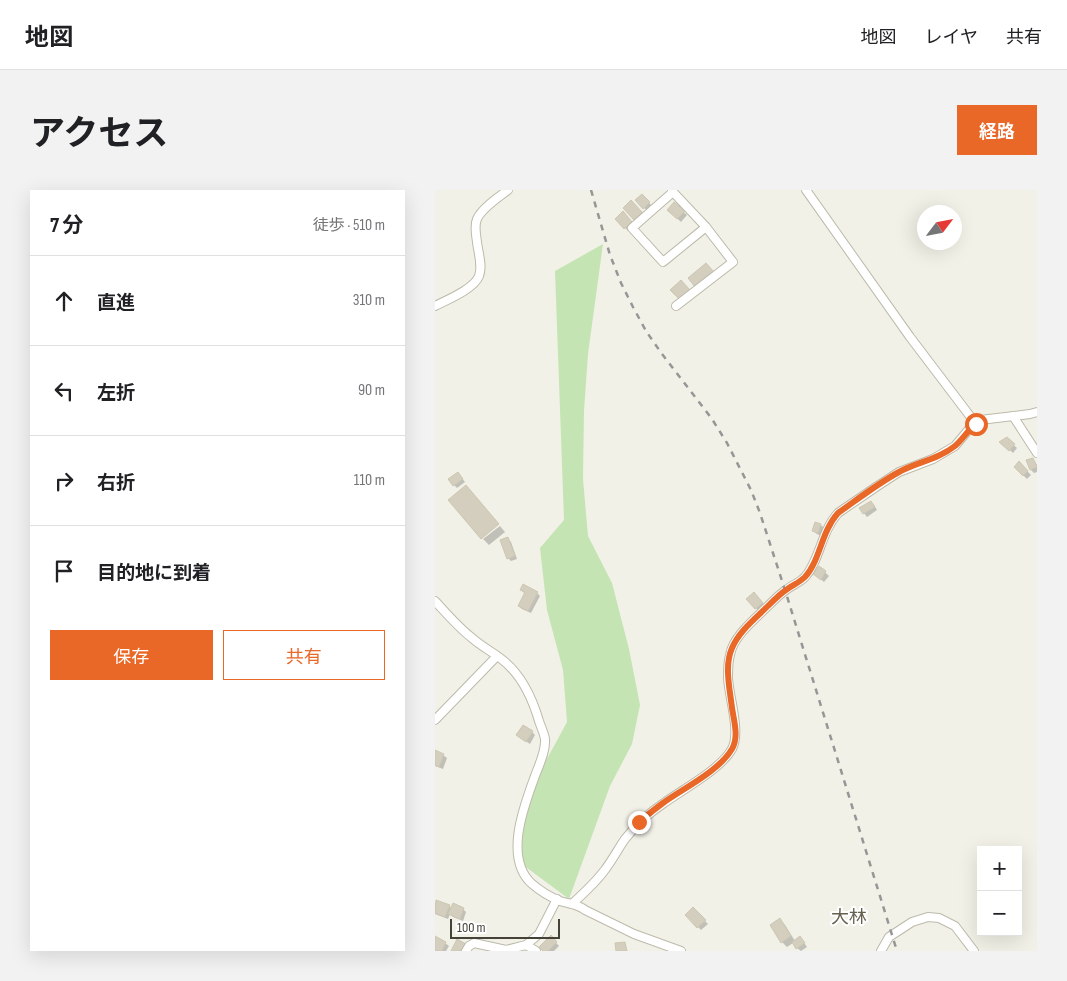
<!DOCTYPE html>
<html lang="ja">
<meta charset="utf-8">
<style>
:root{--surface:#fff;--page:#f2f2f2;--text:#202124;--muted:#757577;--line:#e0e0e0;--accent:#e96727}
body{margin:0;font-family:"Sofia Sans Condensed","Noto Sans JP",sans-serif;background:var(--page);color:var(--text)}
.controls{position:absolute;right:15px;bottom:15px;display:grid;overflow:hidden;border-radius:0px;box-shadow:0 5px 20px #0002}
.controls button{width:45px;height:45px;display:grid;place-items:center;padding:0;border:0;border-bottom:1px solid var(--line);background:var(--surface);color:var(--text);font:25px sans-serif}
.compass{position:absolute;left:482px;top:15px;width:45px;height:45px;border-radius:50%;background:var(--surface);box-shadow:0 5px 20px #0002;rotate:58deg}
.scale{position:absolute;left:15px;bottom:12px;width:110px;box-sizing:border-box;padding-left:5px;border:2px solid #454237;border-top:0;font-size:14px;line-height:18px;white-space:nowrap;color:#454237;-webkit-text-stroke:4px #fff;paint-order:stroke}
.stop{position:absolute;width:15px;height:15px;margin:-11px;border:4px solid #e96727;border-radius:50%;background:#fff}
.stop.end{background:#e96727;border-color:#fff;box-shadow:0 1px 5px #0008}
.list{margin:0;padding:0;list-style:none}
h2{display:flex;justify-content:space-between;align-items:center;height:65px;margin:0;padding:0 20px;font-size:21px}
h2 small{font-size:16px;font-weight:400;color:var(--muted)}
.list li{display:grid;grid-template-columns:32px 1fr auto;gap:15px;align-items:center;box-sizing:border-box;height:90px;padding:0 20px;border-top:1px solid var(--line)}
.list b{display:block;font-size:19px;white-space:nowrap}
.list em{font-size:16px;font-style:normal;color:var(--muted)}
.actions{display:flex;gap:10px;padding:15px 20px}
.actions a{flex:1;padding:11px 0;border:1px solid var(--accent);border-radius:0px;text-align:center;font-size:18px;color:var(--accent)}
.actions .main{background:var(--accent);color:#fff}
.icon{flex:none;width:28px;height:28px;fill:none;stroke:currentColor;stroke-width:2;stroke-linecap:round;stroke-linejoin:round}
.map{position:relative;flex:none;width:602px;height:761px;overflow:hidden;border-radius:0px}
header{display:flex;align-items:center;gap:30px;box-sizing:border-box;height:70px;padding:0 25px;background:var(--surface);border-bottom:1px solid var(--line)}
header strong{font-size:24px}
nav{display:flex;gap:28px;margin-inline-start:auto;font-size:18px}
.intro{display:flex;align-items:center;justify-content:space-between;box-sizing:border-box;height:120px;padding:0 30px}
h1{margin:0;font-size:35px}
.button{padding:12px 22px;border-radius:0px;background:var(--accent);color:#fff;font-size:18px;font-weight:700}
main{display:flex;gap:30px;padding:0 30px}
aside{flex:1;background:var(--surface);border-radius:0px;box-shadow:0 5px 20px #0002}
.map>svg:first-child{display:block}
</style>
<header>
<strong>地図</strong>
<nav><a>地図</a><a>レイヤ</a><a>共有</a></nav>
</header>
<div class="intro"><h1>アクセス</h1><a class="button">経路</a></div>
<main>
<aside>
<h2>7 分<small>徒歩 · 510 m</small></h2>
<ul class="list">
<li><svg class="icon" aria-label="ahead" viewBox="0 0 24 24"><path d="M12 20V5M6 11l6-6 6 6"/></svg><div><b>直進</b></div><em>310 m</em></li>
<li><svg class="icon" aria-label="left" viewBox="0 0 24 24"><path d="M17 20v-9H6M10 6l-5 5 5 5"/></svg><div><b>左折</b></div><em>90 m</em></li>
<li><svg class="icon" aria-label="right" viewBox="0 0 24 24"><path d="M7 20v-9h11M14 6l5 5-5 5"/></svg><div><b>右折</b></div><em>110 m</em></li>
<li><svg class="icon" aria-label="arrive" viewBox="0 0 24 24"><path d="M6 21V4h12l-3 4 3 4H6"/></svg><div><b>目的地に到着</b></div></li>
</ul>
<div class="actions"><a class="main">保存</a><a>共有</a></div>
</aside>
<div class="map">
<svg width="602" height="761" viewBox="0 0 602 761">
<rect width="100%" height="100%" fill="#f2f1e7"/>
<path fill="#c5e4b3" d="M168,54L153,164L149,221L148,289L153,346L177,393L194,459L205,515L197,554L175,596L134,709L84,672L94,602L132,532L128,480L112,420L105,358L129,330L120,81Z"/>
<g fill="#0003">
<path d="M207,5L217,16L212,21L202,10Z"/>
<path d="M239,14L252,25L246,32L233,20Z"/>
<path d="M191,26L199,36L193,41L182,29Z"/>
<path d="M572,249L582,258L578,263L566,252Z"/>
<path d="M598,269L602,275V282L599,283L596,280Z"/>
<path d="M584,273L596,285L592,289L580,277Z"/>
<path d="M23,283L30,292L22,298L19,295Z"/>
<path d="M439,315L442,320L432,327L426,319Z"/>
<path d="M386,335L389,338L386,346L382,344L378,341Z"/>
<path d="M65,336L70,342L54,355L48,349Z"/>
<path d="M73,349L76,352L82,369L76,371L73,368Z"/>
<path d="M385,378L394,386L389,392L383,387Z"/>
<path d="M86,400L102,403L105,406L96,423L87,419L84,416L90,404Z"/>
<path d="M322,407L330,416L324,422L321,418Z"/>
<path d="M97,542L100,545L95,554L86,548Z"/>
<path d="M0,562L8,565L12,568L8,579L0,576Z"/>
<path d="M1,711L14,716L17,719H28L31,722L28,731L18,727L15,724L13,729L0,724V714Z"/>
<path d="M258,719L273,734L266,740L252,725Z"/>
<path d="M345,730L350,735L360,751H368L372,757L366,761L362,758L358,753L352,757L347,752Z"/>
<path d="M116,747L124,756L119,761H110Z"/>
<path d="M0,748L10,753L14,756L11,761H0Z"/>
</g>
<g fill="#d3cebe" stroke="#cdc7b1">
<path d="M207,4L215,12L208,19L200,10Z"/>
<path d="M196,10L207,22L199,30L188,18Z"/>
<path d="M239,12L250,21L242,29L232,20Z"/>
<path d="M188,21L197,32L189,39L180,29Z"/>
<path d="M271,73L279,82L260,97L253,88Z"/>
<path d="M246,90L255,100L245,110L235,100Z"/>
<path d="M572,247L580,254L574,261L564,252Z"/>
<path d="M598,268L602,277L595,280L591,270Z"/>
<path d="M584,271L593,281L588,286L579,277Z"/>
<path d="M23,282L28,289L18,296L13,289Z"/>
<path d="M31,295L64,334L46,349L13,310Z"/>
<path d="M436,311L440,317L428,324L424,318Z"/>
<path d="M380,332L386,334L383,343L377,341Z"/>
<path d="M73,347L80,366L72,369L65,350Z"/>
<path d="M384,376L391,381L386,390L378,384Z"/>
<path d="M88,394L103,402L93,421L83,416L90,402L85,400Z"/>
<path d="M319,402L328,413L320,419L311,409Z"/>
<path d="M88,535L98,541L91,552L81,545Z"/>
<path d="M0,560L9,564L4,577L0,575Z"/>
<path d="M1,710L15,715L10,727L0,723Z"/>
<path d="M18,713L29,718L25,729L13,724Z"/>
<path d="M258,717L271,730L262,738L250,725Z"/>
<path d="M345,728L356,746L346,753L335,735Z"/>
<path d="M116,745L122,752L113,761H108L104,757Z"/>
<path d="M0,746L11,752L7,761H0Z"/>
<path d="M365,746L370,753L361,759L357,752Z"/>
<path d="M22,749L31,754L28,761H16Z"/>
<path d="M190,752L192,761H181L180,753Z"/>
</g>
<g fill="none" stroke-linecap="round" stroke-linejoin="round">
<defs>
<g id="street">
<path d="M237,0L238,2L197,38L228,72L271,37"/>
<path d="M371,0L475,147L541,234"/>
<path d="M238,2L271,37L298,72L241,116"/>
<path d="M0,116C12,110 39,99 44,86C48,76 43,62 42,52C41,44 39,36 42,29C47,18 64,7 73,0"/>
<path d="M578,226L602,263"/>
<path d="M0,411C12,424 23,437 37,448C46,456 56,461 65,468C86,483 97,507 104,531C106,537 109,543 110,549C111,561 104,575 100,586C89,616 69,667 96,693C104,700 115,707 125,711C134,714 142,714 150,720L199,744L246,761"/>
<path d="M0,530L62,466"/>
<path d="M137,714C149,703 160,693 169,681C177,671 183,659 190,649C201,635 214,623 229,613C248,599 285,580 297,559C306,542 294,507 293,488C293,481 293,472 295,465C298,446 321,428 334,415C339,410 345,404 351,400C357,395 364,393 370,387C385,370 386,342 403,323L441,297L464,282L498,269L520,256L535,238L545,230L595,224L602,222"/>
<path d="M91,755L101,761"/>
<path d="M31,761L34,756L39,753L71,760L91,755L104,744L122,709"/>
<path d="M446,761L454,747L477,732L493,727L504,728L520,736L539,761"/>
</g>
</defs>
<use href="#street" stroke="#bdbaab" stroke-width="10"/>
<use href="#street" stroke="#fff" stroke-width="8"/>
<path stroke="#969696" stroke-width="2.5" stroke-dasharray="6 6" stroke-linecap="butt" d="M156,0L175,65L186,93L198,117L211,141L227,164L277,229L292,253L316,300L325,323L350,400L462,761"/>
</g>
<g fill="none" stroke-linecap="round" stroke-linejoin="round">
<path stroke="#e96727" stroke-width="6" d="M204,632C212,625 220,619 228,613C249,598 284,581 297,559C304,547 299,531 297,518C295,500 289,476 297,458C304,441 321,428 334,415C339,410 345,404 351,400C357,395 364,393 370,387C385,371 386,342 403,323C423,309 442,294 464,282C482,272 502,270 520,256C528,249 533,240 541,234"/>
</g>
<g text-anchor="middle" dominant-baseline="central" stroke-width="4" stroke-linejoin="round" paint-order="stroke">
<g font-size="18" fill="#67614f" stroke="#fff">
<text x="414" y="727">大林</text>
</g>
</g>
</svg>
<div class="controls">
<button>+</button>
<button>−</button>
</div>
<svg class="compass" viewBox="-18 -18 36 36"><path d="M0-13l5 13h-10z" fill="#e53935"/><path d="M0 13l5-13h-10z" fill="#757577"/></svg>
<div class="scale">100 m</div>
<div class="stop" style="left:541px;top:234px"></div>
<div class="stop end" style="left:204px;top:632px"></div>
</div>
</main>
